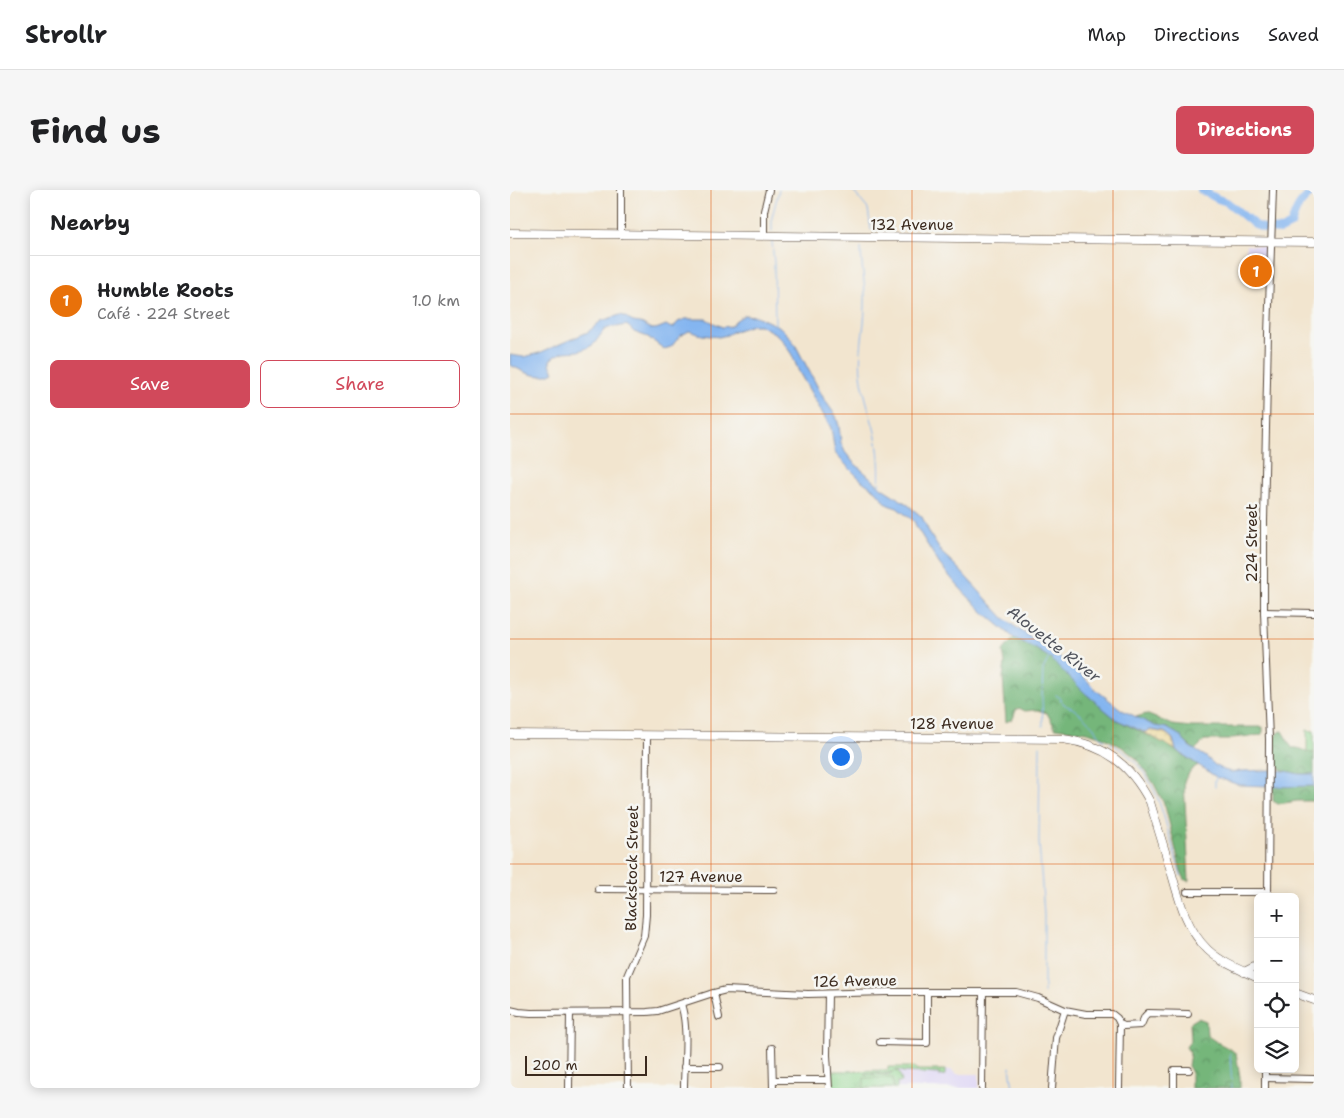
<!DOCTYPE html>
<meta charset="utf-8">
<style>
:root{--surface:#fff;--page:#f6f6f6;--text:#202124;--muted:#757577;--line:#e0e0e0;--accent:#d1495b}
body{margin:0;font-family:"Shantell Sans",sans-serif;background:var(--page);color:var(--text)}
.controls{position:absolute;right:15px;bottom:15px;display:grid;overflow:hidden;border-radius:8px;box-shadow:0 2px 12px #0003}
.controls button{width:45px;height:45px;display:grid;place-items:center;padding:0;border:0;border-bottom:1px solid var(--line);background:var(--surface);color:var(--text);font:25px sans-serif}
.scale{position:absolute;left:15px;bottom:12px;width:122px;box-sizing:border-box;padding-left:5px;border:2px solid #3b2a1e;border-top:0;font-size:14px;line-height:18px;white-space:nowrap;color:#3b2a1e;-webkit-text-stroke:4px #f6f6f2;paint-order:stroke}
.you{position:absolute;left:330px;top:566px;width:18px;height:18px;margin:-12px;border:4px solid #fff;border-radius:50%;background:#1a73e8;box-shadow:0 0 0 8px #1a73e833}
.badge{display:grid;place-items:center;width:32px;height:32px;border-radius:50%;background:var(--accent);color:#fff;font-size:16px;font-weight:700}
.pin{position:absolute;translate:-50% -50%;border:2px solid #fff;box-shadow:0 1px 5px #0006}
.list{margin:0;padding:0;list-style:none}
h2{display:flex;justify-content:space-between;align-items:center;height:65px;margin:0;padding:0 20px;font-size:21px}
h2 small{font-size:16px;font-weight:400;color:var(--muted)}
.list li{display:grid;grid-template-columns:32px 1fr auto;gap:15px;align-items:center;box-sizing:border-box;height:90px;padding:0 20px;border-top:1px solid var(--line)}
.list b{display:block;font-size:19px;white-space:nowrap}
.list p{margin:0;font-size:16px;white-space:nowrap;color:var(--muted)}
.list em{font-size:16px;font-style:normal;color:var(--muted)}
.actions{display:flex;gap:10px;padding:15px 20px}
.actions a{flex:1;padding:11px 0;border:1px solid var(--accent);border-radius:8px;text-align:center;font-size:18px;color:var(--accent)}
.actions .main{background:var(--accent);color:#fff}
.icon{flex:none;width:28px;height:28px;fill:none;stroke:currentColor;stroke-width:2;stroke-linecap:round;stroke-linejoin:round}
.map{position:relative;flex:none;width:804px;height:898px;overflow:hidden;border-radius:8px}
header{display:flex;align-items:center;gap:30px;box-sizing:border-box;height:70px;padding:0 25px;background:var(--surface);border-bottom:1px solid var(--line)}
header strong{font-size:24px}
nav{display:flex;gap:28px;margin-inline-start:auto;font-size:18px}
.intro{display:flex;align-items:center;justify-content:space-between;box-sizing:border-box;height:120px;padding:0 30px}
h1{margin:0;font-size:35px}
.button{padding:12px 22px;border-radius:8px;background:var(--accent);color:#fff;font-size:18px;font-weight:700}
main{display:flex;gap:30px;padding:0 30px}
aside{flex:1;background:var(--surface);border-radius:8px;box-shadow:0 2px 12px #0003}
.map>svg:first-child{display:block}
</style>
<header>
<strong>Strollr</strong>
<nav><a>Map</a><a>Directions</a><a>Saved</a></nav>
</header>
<div class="intro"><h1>Find us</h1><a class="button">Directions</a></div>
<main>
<aside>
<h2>Nearby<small></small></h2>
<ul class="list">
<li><span class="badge" style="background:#e8710a">1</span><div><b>Humble Roots</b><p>Café · 224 Street</p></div><em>1.0 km</em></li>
</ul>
<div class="actions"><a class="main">Save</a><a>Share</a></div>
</aside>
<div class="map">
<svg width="804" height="898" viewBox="0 0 804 898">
<defs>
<pattern id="grass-tufts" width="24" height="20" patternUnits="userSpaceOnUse" patternTransform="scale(1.25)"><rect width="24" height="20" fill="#90d58f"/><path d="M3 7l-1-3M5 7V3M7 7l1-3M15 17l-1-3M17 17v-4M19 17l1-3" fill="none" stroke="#7db77b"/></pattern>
<pattern id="forest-crowns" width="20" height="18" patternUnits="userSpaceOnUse" patternTransform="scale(1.25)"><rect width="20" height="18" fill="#74b67a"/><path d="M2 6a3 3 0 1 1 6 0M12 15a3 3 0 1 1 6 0" fill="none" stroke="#609463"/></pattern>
<pattern id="sand-dots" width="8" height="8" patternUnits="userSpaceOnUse" patternTransform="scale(1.25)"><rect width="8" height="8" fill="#eeda9e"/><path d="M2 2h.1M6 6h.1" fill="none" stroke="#cdbb88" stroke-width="1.8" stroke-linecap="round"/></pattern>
</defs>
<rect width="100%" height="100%" fill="#f6f6f2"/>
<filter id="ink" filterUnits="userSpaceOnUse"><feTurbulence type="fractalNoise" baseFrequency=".02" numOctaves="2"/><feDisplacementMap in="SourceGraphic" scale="10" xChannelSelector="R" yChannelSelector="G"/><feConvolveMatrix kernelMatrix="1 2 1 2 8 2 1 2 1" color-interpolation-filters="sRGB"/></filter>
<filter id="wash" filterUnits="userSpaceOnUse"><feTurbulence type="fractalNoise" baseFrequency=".0096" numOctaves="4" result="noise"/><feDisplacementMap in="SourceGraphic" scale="20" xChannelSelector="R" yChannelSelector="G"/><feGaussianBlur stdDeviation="1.12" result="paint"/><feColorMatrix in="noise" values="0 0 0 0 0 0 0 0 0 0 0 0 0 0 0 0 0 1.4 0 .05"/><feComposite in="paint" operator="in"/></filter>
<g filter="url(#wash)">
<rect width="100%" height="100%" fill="#f2e5cf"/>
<g fill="#ded5f6">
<path d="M736,55L757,57L755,92H735Z"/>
<path d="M354,880H441L446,884H469V898H354Z"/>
</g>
<path fill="url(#grass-tufts)" stroke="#668056" d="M378,877H403L408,880H435V885L429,886V884L393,882L388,880L375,884L355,883V884L377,885L385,881L389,882L392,892H387V898H321L320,881L378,880Z"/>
<g fill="url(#forest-crowns)" stroke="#58704c">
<path d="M504,448L526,459L540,468L576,504L607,530L654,553L688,575L681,580L674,591L679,691L675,690L671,681L655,616L644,594L627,569L612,557L593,547L577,542L545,538L537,523L527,520L515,521L509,518L506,520L503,529L496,532L493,487L495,473L493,461Z"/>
<path d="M636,524L663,535L681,537H753V542L751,545L722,548L719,550H695L685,560L674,551L666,543L657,538L645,536L626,527Z"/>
<path d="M772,541L782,558C791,557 795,562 804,563V584C791,584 774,584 764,574V550L767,543Z"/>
<path d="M772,596H804V611H787L768,614L763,611V597Z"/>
<path d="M688,828L696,831L697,845C706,853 716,856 726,863L730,887V898H681V881L678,876L680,863L676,857L681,850L680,833Z"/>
</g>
<path fill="url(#sand-dots)" stroke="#94825e" d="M640,540C657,544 661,542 666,560L634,542Z"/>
<g fill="#90d58f" stroke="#668056">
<path d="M797,540L804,541V563L797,562Z"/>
<rect x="354" y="888" width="29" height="10"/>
</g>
<path fill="#84b5f0" stroke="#607087" d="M110,125C116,126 117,128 121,131C124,133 129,132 133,134C144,141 144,140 156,135L158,136L159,137L163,138L168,132L175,129H196L212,137L221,136L225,131L234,125L246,126L270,137L281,148L287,158L314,209L326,226L329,236L331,253L335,262L343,272L372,298L397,314L412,327L421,346L432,363L445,375L493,427L504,436L547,465L574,487L585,499L612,520L645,536L657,538L666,543L672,547L674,551L680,557L695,566L705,575L714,580L721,582L731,581L759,580L776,581L789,584H804V596L763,597L758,596L729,595L706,587L666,560L663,549L655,542L640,540L634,542L607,530L576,504L540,468L526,459L504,448L472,421L447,395L430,375L407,338L404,331L387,318L378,315L366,301L352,291L332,271L325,263L321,238L289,182L282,165L272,150L266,144L250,135H242L222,142L217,145L209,147L192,145L179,141L170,146L161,157L154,159L138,147L124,142L118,136L115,135L107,137L104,136L94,140L84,154L77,158L69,161L54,162L45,166L40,170V174L44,182C28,191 15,182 0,175V165L14,167L29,163L78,142L91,131Z"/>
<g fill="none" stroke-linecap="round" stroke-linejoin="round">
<g stroke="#84b5f0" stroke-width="1">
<path d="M342,0L358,19L361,40"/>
<path d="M262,41V27L269,0"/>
<path d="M262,51L264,73L265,135"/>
<path d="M351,58C351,77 356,95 355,115C355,141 347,164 352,191C354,204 358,216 361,228C368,248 371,276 369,296"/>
<path d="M546,505C550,507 551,511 554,514C557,517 562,517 565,520C572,525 587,539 590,547L595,550"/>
<path d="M533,536L532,508L533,479L539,468"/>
<path d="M600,553C635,572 647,601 657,637C662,654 666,670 671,686"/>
<path d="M530,556L529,652L534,725V803"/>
<path d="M705,597V591L707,586"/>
<path d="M720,863L722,898"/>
<path d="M500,877L503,898"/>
</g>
<path stroke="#84b5f0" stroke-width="8" d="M691,0L708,9L717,12L745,35L756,39L771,40L781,35C786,18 790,11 804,1"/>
</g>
</g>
<g filter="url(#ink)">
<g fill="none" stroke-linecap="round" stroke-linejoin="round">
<defs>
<g id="minor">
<path d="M111,45V0"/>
<path d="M254,46V21L259,0"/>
<path d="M754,422L804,423"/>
<path d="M88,699L264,700"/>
<path d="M677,702H758"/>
<path d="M758,707L759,549L754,422V331L758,144L763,0"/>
<path d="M204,803L209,827"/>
<path d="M318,804L317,865L319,898"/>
<path d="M171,814C179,839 174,872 174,898"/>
<path d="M0,820L9,822L21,823L137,822L148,821L200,804L216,800L298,804L378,802H506L528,808L555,820L576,824H602L607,828L610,834L614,836L631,835L635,826L638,823L678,824"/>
<path d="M370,852L417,853V802"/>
<path d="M262,858L263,898"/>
<path d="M174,877H210"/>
<path d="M755,888L804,889"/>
<path d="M263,890H318"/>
<path d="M59,898L60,823"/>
<path d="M118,898L117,786L134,746L136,725L137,546"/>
<path d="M472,898L473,802"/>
<path d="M542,898L546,848L555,820"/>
<path d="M609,898L610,834"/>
<path d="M664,898V880H679"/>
<path d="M755,898V879"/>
</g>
<g id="major">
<path d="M0,43L804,52"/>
<path d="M0,544L553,549C595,555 620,574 640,612C647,635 654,658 661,681C669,709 676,739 698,760C712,773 731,780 748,788"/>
<path d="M734,782L748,775"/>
<path d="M785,803L804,810"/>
</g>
</defs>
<use href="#minor" stroke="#564639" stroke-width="8"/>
<use href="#major" stroke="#564639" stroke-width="9"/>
<use href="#minor" stroke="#fff" stroke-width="6"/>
<use href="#major" stroke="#fff" stroke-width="8"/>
</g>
</g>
<path fill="none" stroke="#df570d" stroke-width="1" stroke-opacity="0.55" d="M201,0V898M402,0V898M603,0V898M0,224H804M0,449H804M0,674H804"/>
<g text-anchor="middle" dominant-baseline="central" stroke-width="5" stroke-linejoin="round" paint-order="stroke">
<g font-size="15" fill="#3b2a1e" stroke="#f6f6f2">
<text x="402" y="35">132 Avenue</text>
<text transform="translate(742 353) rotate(-90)">224 Street</text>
<text x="442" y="534">128 Avenue</text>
<text transform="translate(122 678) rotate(-89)">Blackstock Street</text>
<text x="191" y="687">127 Avenue</text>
<text transform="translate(345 791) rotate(-1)">126 Avenue</text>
</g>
<g font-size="16" font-style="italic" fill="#51545d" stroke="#f6f6f2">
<text transform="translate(544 454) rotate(38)">Alouette River</text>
</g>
</g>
</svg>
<div class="controls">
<button>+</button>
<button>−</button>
<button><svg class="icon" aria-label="locate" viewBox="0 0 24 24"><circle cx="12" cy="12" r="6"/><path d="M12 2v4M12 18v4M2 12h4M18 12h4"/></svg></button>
<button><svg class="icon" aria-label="layers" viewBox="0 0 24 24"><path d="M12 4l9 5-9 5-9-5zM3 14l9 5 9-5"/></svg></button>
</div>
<div class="scale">200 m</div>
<div class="you"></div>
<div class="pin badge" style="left:746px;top:81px;background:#e8710a">1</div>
</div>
</main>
